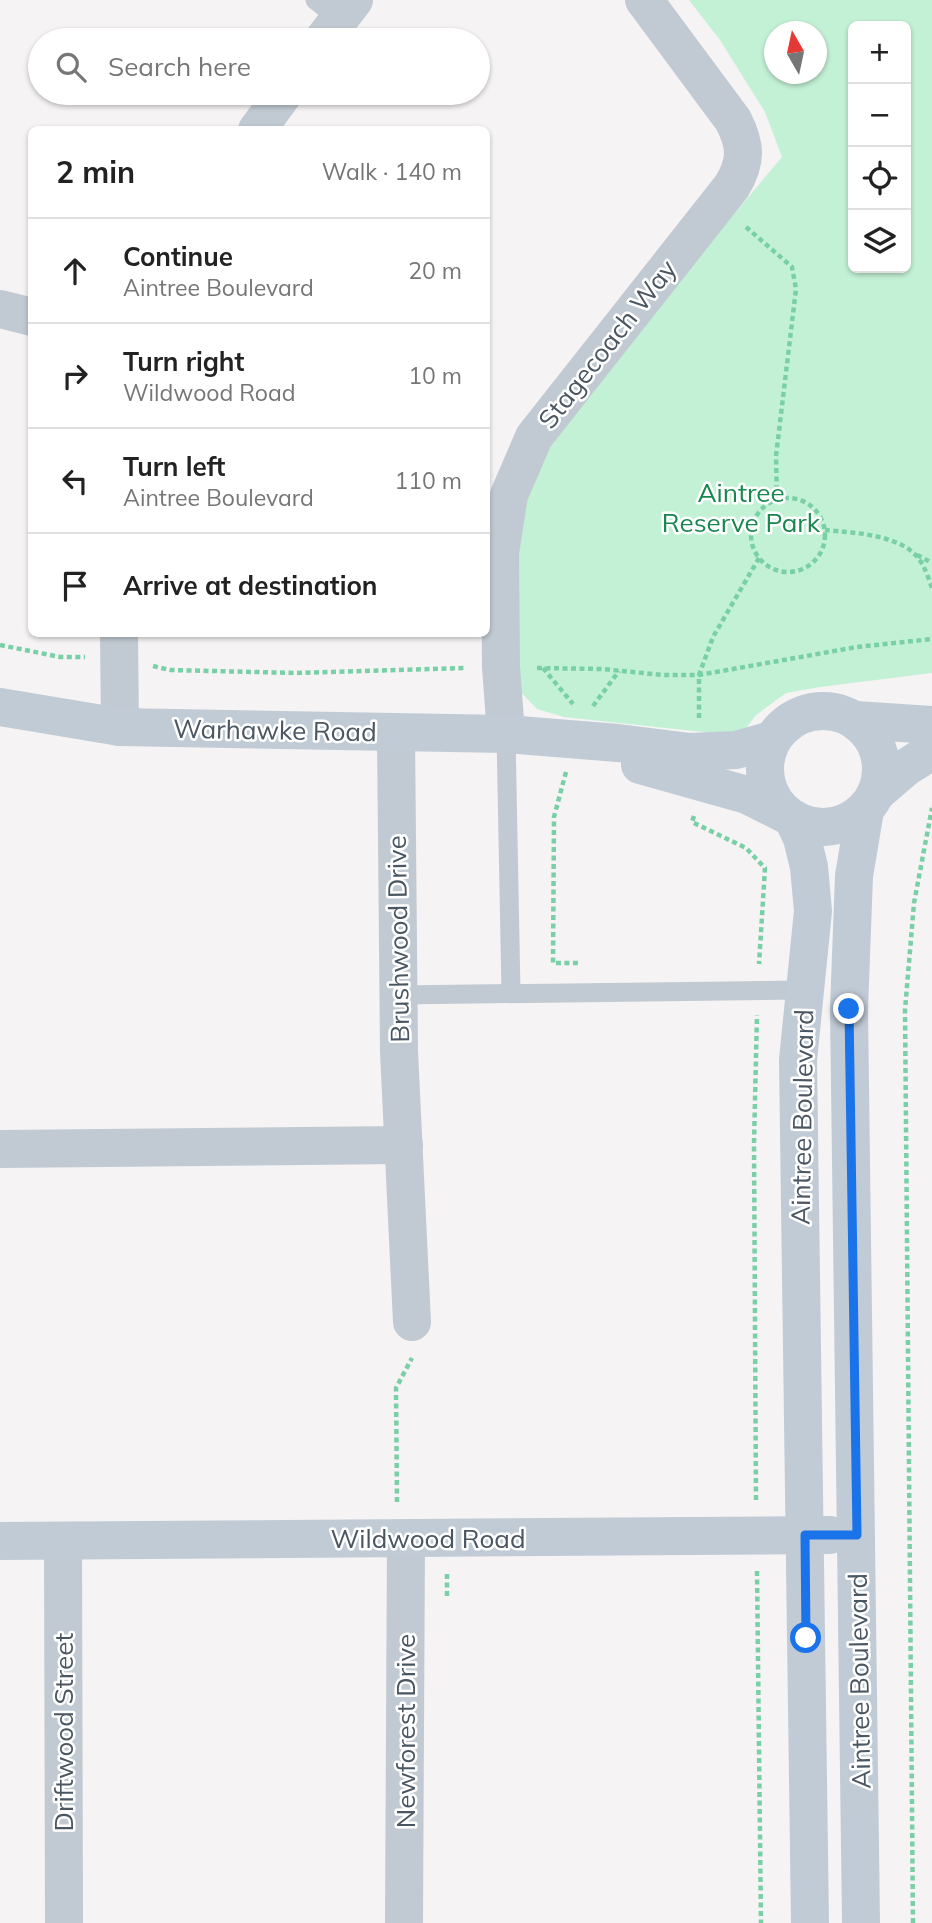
<!DOCTYPE html>
<meta charset="utf-8">
<style>
:root{--surface:#fff;--page:#f2f2f2;--text:#222;--muted:#767676;--line:#e0e0e0}
body{margin:0;font-family:Mulish,sans-serif;background:var(--page);color:var(--text)}
.controls{position:absolute;right:21px;top:21px;display:grid;overflow:hidden;border-radius:10px;box-shadow:0 2px 5px #0004}
.controls button{width:63px;height:63px;display:grid;place-items:center;padding:0;border:0;border-bottom:2px solid var(--line);background:var(--surface);color:var(--text);font:35px sans-serif}
.compass{position:absolute;left:764px;top:21px;width:63px;height:63px;border-radius:50%;background:var(--surface);box-shadow:0 2px 5px #0004;rotate:351deg}
.stop{position:absolute;width:21px;height:21px;margin:-16px;border:5px solid #1a73e8;border-radius:50%;background:#fff}
.stop.end{background:#1a73e8;border-color:#fff;box-shadow:0 2px 7px #0008}
.list{margin:0;padding:0;list-style:none}
h2{display:flex;justify-content:space-between;align-items:center;height:91px;margin:0;padding:0 28px;font-size:30px}
h2 small{font-size:23px;font-weight:400;color:var(--muted)}
.list li{display:grid;grid-template-columns:46px 1fr auto;gap:21px;align-items:center;box-sizing:border-box;height:105px;padding:0 28px;border-top:2px solid var(--line)}
.list b{display:block;font-size:26px;white-space:nowrap}
.list p{margin:0;font-size:23px;white-space:nowrap;color:var(--muted)}
.list em{font-size:23px;font-style:normal;color:var(--muted)}
.icon{flex:none;width:38px;height:38px;fill:none;stroke:currentColor;stroke-width:2;stroke-linecap:round;stroke-linejoin:round}
.map{position:relative;flex:none;width:932px;height:1923px;overflow:hidden}
.search{position:absolute;background:var(--surface);box-shadow:0 2px 5px #0004;left:28px;top:28px;width:462px;height:77px;display:flex;align-items:center;gap:18px;box-sizing:border-box;padding:0 24px;border-radius:38px;color:var(--muted);font-size:26px}
.panel{position:absolute;background:var(--surface);box-shadow:0 2px 5px #0004;left:28px;top:126px;width:462px;height:511px;border-radius:10px}
.map>svg:first-child{display:block}
</style>
<div class="map">
<svg width="932" height="1923" viewBox="0 0 932 1923">
<rect width="100%" height="100%" fill="#f5f3f3"/>
<path fill="#c3f1d5" fill-rule="evenodd" d="M689,0H932V673L820,687L786,693L756,715L740,736L564,717L537,709L515,686L518,492L614,357L782,157L765,112L720,40ZM853,26H906V268H853ZM774,32H816V74H774Z"/>
<g fill="none" stroke-linecap="round" stroke-linejoin="round">
<g stroke="#7ad0a6" stroke-width="4.5" stroke-dasharray="5 3.5" stroke-linecap="butt">
<path d="M746,227L792,267L796,289L776,456L777,501"/>
<circle cx="788" cy="535" r="37"/>
<path d="M825,530C854,533 904,534 921,562C926,570 929,580 932,588"/>
<path d="M917,555L932,563"/>
<path d="M0,645L60,657H85"/>
<path d="M153,666L170,670L297,673L465,668"/>
<path d="M537,668L602,669L663,675H699L857,647L932,639"/>
<path d="M543,668L573,704"/>
<path d="M593,706L619,671"/>
<path d="M699,718V675L713,637L759,558"/>
<path d="M566,772L554,817L553,963H579"/>
<path d="M694,816L692,822L746,848L765,868L759,964"/>
<path d="M756,1500L754,1143L757,1015"/>
<path d="M397,1502L396,1388L412,1358"/>
<path d="M757,1571L761,1923"/>
<path d="M447,1574V1596"/>
<path d="M913,1923L905,1010L914,903L932,808"/>
</g>
<g stroke="#c1cad2" stroke-width="19">
<path d="M315,0L339,19"/>
<path d="M506,734L511,992"/>
<path d="M398,995L804,990"/>
</g>
<g stroke="#c1cad2" stroke-width="38">
<path d="M323,40L354,0"/>
<path d="M257,130L284,93"/>
<path d="M0,309L32,317"/>
<path d="M119,634L120,727"/>
<path d="M396,733L399,1052L412,1322"/>
<path d="M506,734L501,667L500,553L509,495L534,437L732,186C747,161 746,145 733,120L644,0"/>
<path d="M0,1149L404,1145"/>
<path d="M63,1541L64,1923"/>
<path d="M404,1923L406,1539"/>
</g>
<g stroke="#c1cbd6" stroke-width="38">
<path d="M0,707L120,727L506,734L618,743L690,752L736,750L772,740"/>
<circle cx="823" cy="769" r="58"/>
<path d="M856,720L932,725"/>
<path d="M640,765L747,795L787,815"/>
<path d="M876,793L905,768L932,751"/>
<path d="M793,819L802,838L809,867L813,911L798,1060L810,1923"/>
<path d="M0,1541L830,1535"/>
<path d="M861,1923L849,1009L854,876L865,810"/>
</g>
</g>
<g fill="none" stroke-linecap="round" stroke-linejoin="round">
<path stroke="#1a73e8" stroke-width="9" d="M806,1638L805,1535H857L849,1009"/>
</g>
<g text-anchor="middle" dominant-baseline="central" stroke-width="5" stroke-linejoin="round" paint-order="stroke">
<g font-size="26" fill="#4a5661" stroke="#fff">
<text transform="translate(607 344) rotate(-52)">Stagecoach Way</text>
<text transform="translate(275 730) rotate(1)">Warhawke Road</text>
<text transform="translate(398 939) rotate(-91)">Brushwood Drive</text>
<text transform="translate(802 1117) rotate(-89)">Aintree Boulevard</text>
<text x="428" y="1538">Wildwood Road</text>
<text transform="translate(859 1681) rotate(-91)">Aintree Boulevard</text>
<text transform="translate(405 1731) rotate(-90)">Newforest Drive</text>
<text transform="translate(63 1732) rotate(-90)">Driftwood Street</text>
</g>
<g font-size="26" fill="#17864f" stroke="#fff">
<text x="741" y="492">Aintree<tspan x="741" dy="30">Reserve Park</tspan></text>
</g>
</g>
</svg>
<div class="controls">
<button>+</button>
<button>−</button>
<button><svg class="icon" aria-label="locate" viewBox="0 0 24 24"><circle cx="12" cy="12" r="6"/><path d="M12 2v4M12 18v4M2 12h4M18 12h4"/></svg></button>
<button><svg class="icon" aria-label="layers" viewBox="0 0 24 24"><path d="M12 4l9 5-9 5-9-5zM3 14l9 5 9-5"/></svg></button>
</div>
<svg class="compass" viewBox="-18 -18 36 36"><path d="M0-13l5 13h-10z" fill="#e53935"/><path d="M0 13l5-13h-10z" fill="#767676"/></svg>
<div class="stop" style="left:806px;top:1638px"></div>
<div class="stop end" style="left:849px;top:1009px"></div>
<div class="search"><svg class="icon" aria-label="search" viewBox="0 0 24 24"><circle cx="10" cy="10" r="6"/><path d="M15 15l6 6"/></svg>Search here</div>
<section class="panel">
<h2>2 min<small>Walk · 140 m</small></h2>
<ul class="list">
<li><svg class="icon" aria-label="ahead" viewBox="0 0 24 24"><path d="M12 20V5M6 11l6-6 6 6"/></svg><div><b>Continue</b><p>Aintree Boulevard</p></div><em>20 m</em></li>
<li><svg class="icon" aria-label="right" viewBox="0 0 24 24"><path d="M7 20v-9h11M14 6l5 5-5 5"/></svg><div><b>Turn right</b><p>Wildwood Road</p></div><em>10 m</em></li>
<li><svg class="icon" aria-label="left" viewBox="0 0 24 24"><path d="M17 20v-9H6M10 6l-5 5 5 5"/></svg><div><b>Turn left</b><p>Aintree Boulevard</p></div><em>110 m</em></li>
<li><svg class="icon" aria-label="arrive" viewBox="0 0 24 24"><path d="M6 21V4h12l-3 4 3 4H6"/></svg><div><b>Arrive at destination</b></div></li>
</ul>
</section>
</div>
